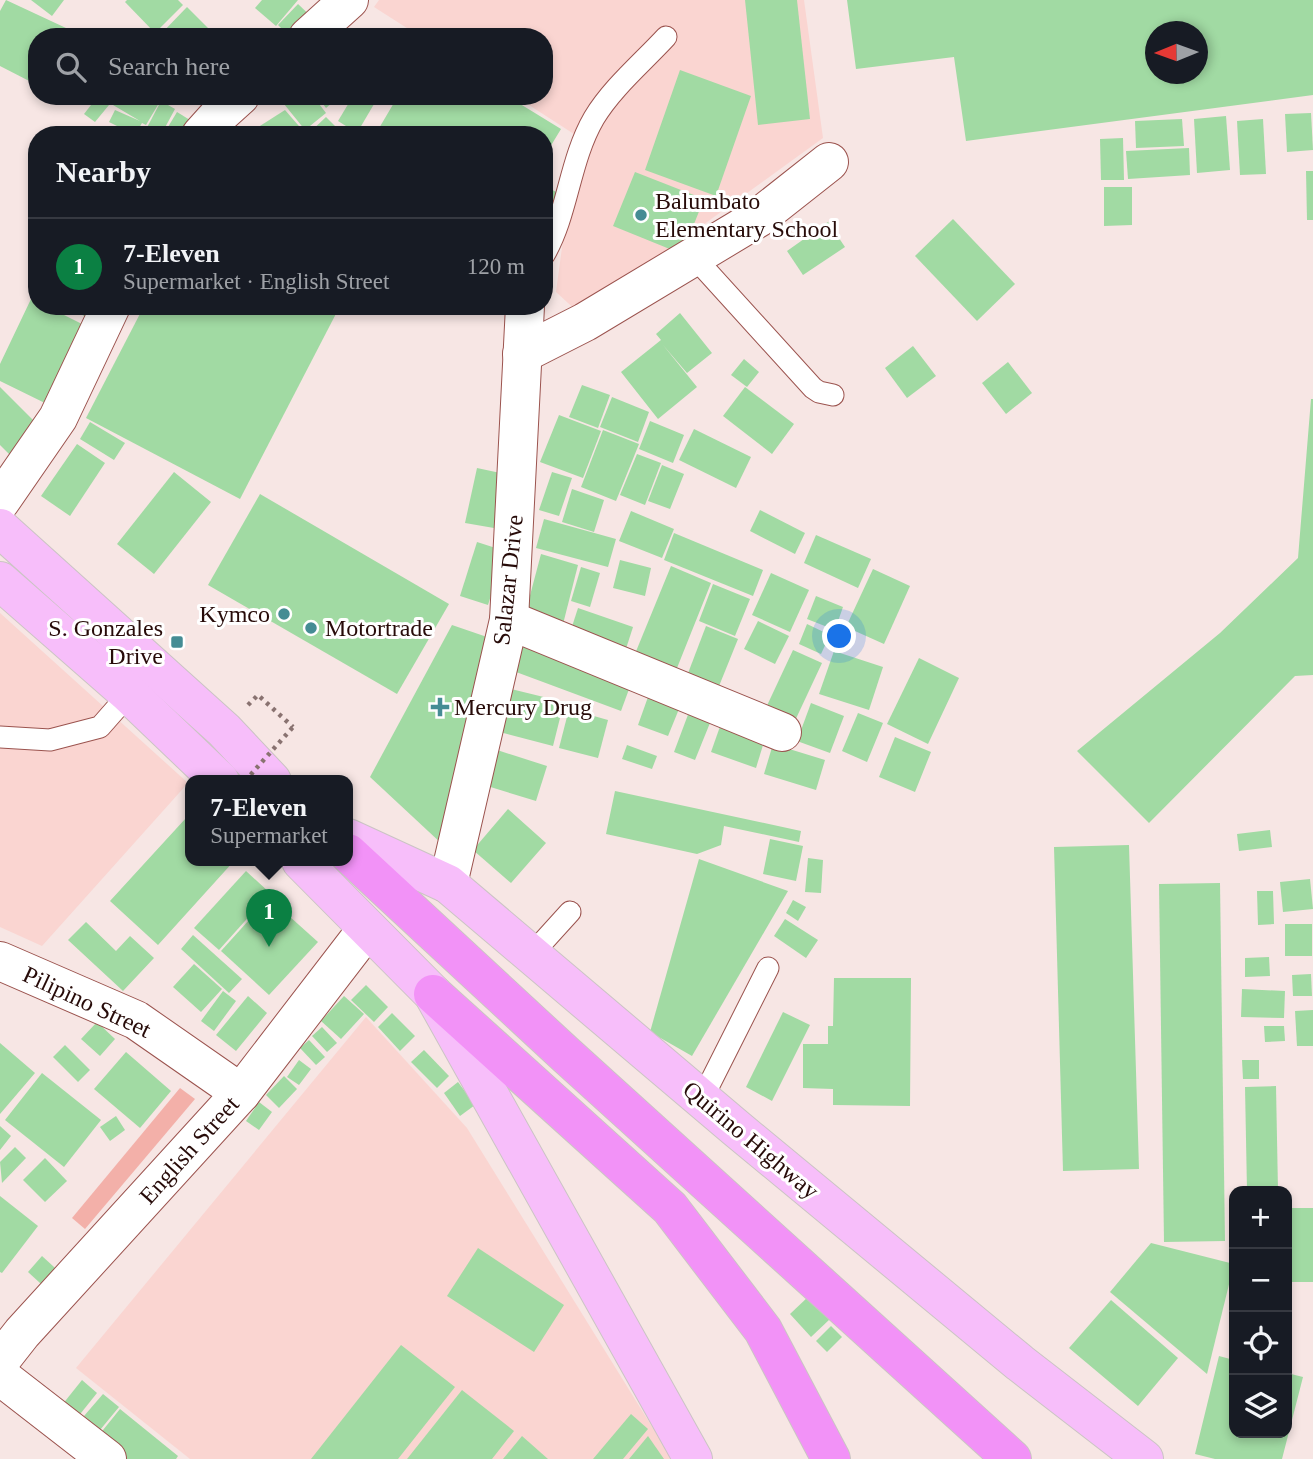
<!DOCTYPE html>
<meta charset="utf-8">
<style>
:root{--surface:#171b24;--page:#242831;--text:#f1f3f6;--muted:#9ea1a6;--line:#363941;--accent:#0b8043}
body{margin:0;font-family:"Times New Roman",serif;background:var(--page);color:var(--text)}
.controls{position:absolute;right:21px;bottom:21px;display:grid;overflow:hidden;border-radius:14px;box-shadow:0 4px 10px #0003}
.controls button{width:63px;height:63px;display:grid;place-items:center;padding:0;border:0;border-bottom:2px solid var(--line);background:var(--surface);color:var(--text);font:35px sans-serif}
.compass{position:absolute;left:1145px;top:21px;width:63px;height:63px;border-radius:50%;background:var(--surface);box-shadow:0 4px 10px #0003;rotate:269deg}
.you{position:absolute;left:840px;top:637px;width:24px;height:24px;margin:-18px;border:5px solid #fff;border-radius:50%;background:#1a73e8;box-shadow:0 0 0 10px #1a73e833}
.badge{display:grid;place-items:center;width:46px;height:46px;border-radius:50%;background:var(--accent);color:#fff;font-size:23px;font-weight:700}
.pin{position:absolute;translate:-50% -58px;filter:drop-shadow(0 2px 4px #0008)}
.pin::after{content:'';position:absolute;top:37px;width:24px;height:21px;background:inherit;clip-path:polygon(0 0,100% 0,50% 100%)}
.popup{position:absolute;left:185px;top:775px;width:168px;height:91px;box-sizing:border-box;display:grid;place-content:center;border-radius:14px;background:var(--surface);filter:drop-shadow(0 2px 5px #0005);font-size:23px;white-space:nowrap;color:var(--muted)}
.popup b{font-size:26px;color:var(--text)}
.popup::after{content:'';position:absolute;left:50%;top:100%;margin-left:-14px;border:14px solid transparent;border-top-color:var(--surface)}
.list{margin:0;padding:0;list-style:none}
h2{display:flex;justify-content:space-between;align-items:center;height:91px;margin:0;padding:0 28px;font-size:30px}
h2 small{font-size:23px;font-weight:400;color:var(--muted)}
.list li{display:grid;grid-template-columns:46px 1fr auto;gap:21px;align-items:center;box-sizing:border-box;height:98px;padding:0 28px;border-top:2px solid var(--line)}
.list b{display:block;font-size:26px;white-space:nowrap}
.list p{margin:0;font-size:23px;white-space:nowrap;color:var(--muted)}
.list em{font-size:23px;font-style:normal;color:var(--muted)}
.icon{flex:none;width:38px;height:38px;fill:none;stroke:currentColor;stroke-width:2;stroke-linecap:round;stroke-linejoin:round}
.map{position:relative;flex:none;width:1313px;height:1459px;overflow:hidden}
.search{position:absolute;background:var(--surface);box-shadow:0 4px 10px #0003;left:28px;top:28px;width:525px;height:77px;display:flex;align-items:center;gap:18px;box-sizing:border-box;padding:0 24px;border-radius:28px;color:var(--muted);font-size:26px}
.panel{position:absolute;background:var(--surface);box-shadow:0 4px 10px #0003;left:28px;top:126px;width:525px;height:189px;border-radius:28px}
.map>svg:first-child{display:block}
</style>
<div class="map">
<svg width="1313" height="1459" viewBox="0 0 1313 1459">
<rect width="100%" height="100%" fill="#f7e6e4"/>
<g fill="#fad5d1">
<path d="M379,0H804L823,138L580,314L556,292L577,136L515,96H544V37H421L374,7Z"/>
<path d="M0,613L188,783L42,946L0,927Z"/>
<path d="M366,1017L467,1128L672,1459H190L76,1368Z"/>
</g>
<path fill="#f3b0a9" d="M180,1088L195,1099L85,1229L72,1218Z"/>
<g fill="#a1daa3" fill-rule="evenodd">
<path d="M6,0L66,28L62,37H37V85L0,66V11Z"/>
<path d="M31,0H64L52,16Z"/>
<path d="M127,0H178L183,5L155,33L125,2Z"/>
<path d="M262,0H298L276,26L255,8Z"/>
<path d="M745,0H797L810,119L758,125Z"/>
<path d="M847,0H1313V95L966,141L954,57L856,69ZM1156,32H1198V74H1156Z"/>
<path d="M298,4L318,23L290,37L278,25Z"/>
<path d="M187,7L217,37H158Z"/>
<path d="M680,70L751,96L716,196L645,170Z"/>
<path d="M98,96L109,105L95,122L84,114Z"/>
<path d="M118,96H159L162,98L146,125L142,123L135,135L109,122L115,110L140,121L113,105Z"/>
<path d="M294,96H313L326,113L305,130L284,104Z"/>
<path d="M317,96H340L326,108Z"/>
<path d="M353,96H373L377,99L357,133L338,121Z"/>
<path d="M398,96H507L561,129L544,157V135H375Z"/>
<path d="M161,101L175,109L161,135H143Z"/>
<path d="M285,110L305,133L303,135H246Z"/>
<path d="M177,112L198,125L192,135H171L165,132Z"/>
<path d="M1311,113L1313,150L1287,152L1285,114Z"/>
<path d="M1226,116L1230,170L1197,173L1194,119Z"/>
<path d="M326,117L338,129L333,135H307Z"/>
<path d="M1182,119L1184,146L1136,148L1135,121Z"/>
<path d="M1263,119L1266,174L1240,175L1237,121Z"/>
<path d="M1123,138L1124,180H1101L1100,139Z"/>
<path d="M1189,148L1190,175L1128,179L1126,151Z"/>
<path d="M1306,171H1313V220H1307Z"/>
<path d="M635,172L704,199L682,254L613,226Z"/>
<path d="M544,185L563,196L555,208L544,202Z"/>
<path d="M1104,187H1132V225L1104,226Z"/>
<path d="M953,219L1015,284L977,321L915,256Z"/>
<path d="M828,222L845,247L803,275L787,251Z"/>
<path d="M31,299L37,302V306H46L90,328L51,406L0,381V364Z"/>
<path d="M62,306H102L98,322Z"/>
<path d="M144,306H340L240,499L86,418Z"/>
<path d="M680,313L712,353L687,373L663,345L697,387L658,419L621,372L661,340L656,334Z"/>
<path d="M913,346L936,376L907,398L885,368Z"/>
<path d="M744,359L759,372L747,387L731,375Z"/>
<path d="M1008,362L1032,393L1006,414L982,383Z"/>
<path d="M582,385L610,395L598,428L569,417Z"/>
<path d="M0,387L42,429L14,459L0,445Z"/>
<path d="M745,387L794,424L772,454L723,416Z"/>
<path d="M612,397L649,412L638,442L600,427Z"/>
<path d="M1311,399H1313V675L1295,676L1149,823L1077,751L1220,633L1298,558Z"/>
<path d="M559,415L601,431L583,478L540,462Z"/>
<path d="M650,421L684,435L673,463L639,449Z"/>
<path d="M90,422L125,443L114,460L80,439Z"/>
<path d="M694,429L751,457L736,488L679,460Z"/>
<path d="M603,430L639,444L616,501L581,487Z"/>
<path d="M77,444L105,463L70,516L41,496Z"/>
<path d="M637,454L661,463L645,505L620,495Z"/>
<path d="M662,465L684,474L670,509L648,501Z"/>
<path d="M477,468L505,474L494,528L465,523Z"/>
<path d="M174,472L211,502L154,574L117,544Z"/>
<path d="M552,472L572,478L559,516L539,510Z"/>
<path d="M572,489L604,500L594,532L562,522Z"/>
<path d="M260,494L449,604L397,694L208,585Z"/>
<path d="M760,510L805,533L795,554L750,531Z"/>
<path d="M631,511L674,529L662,558L619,541Z"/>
<path d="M544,519L616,539L608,567L536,548Z"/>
<path d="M674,533L763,570L753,596L664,560Z"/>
<path d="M816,535L871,559L858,588L804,563Z"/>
<path d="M477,542L505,551L488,605L460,596Z"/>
<path d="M541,554L578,565L561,632L523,622Z"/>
<path d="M620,560L651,568L645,596L613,588Z"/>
<path d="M671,566L711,583L671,683L630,666Z"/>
<path d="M581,567L600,573L590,607L571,601Z"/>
<path d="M873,569L910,586L884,644L846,627Z"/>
<path d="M771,573L809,590L790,632L752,615Z"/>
<path d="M713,584L750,599L735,636L699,621Z"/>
<path d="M816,596L843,607L835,630L807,619Z"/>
<path d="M578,608L633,627L623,658L568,639Z"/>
<path d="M758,621L789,636L775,664L744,649Z"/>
<path d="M807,624L830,635L821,654L799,644Z"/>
<path d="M452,625L487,637L442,844L370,777Z"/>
<path d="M706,626L738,639L713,701L682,689Z"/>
<path d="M521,632L632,681L621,711L508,669Z"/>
<path d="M793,650L822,663L793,725L764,712Z"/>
<path d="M834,651L883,667L869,710L819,694Z"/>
<path d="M919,658L959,678L928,744L887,724Z"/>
<path d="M507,688L564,702L553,746L496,731Z"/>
<path d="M648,697L679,709L668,736L638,725Z"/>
<path d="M811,703L844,716L830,753L797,741Z"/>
<path d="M692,704L714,713L695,760L674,752Z"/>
<path d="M569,709L608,720L598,758L559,748Z"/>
<path d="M858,713L883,723L867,762L842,751Z"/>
<path d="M723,718L767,732L756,768L711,752Z"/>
<path d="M895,737L931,752L915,792L879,777Z"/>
<path d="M773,744L825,760L816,790L764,774Z"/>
<path d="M627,745L657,756L652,769L622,759Z"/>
<path d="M494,749L547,766L536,801L484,785Z"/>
<path d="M615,791L801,831L799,842L724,826L721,845L697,854L606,834Z"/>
<path d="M508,809L546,843L511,883L473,850Z"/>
<path d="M186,818L190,822V861H234L158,945L110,901Z"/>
<path d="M1270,830L1272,847L1239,851L1237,834Z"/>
<path d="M770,839L803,846L796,881L763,874Z"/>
<path d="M1129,845L1139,1169L1063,1171L1054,847Z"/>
<path d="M808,858L823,860L821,893L805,892Z"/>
<path d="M699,859L788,891L692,1056L650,1032Z"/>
<path d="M246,871L270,893L219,950L194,928Z"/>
<path d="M1310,879L1313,909L1283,912L1280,882Z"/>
<path d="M1220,883L1225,1241L1164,1242L1159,884Z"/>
<path d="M1257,891H1273L1274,924L1258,925Z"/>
<path d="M269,898L318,942L269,995L221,951Z"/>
<path d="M793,900L806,907L798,921L786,913Z"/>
<path d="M785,919L818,940L806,958L774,936Z"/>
<path d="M86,922L116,951L130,936L154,958L123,991L68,940Z"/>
<rect x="1285" y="924" width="27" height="32"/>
<path d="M193,935L242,979L229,993L181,949Z"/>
<path d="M1269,957L1270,976L1245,977V958Z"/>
<path d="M194,964L222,989L201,1012L173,987Z"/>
<path d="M1311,974L1312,996H1293L1292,975Z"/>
<path d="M834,978H911L910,1106L833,1105V1089L803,1088V1044H828V1026H833Z"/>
<path d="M366,985L388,1007L374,1022L351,1000Z"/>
<path d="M1242,989L1285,991L1284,1018L1241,1017Z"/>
<path d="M223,991L236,1001L214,1031L201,1021Z"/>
<path d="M248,996L267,1013L236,1051L216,1035Z"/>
<path d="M344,996L364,1014L341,1039L321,1021Z"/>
<path d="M1313,1010V1046H1297L1295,1011Z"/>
<path d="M783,1012L810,1025L772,1101L746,1087Z"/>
<path d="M392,1013L415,1036L400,1051L378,1027Z"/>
<path d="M97,1022L115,1039L100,1056L81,1039Z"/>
<path d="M1264,1026H1284L1285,1041L1265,1042Z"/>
<path d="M322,1027L337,1043L327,1052L312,1036Z"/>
<path d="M309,1040L325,1057L316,1065L300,1048Z"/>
<path d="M0,1043L35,1073L0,1114Z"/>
<path d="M65,1045L90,1070L78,1082L53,1057Z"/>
<path d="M424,1050L449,1076L437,1088L411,1062Z"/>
<path d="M126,1052L171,1091L140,1128L94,1089Z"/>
<path d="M299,1060L311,1069L299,1085L287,1077Z"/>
<path d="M1242,1060H1259V1079H1243Z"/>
<path d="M42,1073L101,1120L64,1167L5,1120Z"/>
<path d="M284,1076L297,1089L279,1108L266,1095Z"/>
<path d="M458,1082L475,1105L460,1116L444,1093Z"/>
<path d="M1276,1086L1278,1191H1247L1245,1087Z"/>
<path d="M259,1102L272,1112L259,1130L246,1121Z"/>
<path d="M116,1116L125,1130L110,1141L100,1127Z"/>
<path d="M0,1126L11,1136L0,1150Z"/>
<path d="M15,1147L26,1158L2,1183L0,1162Z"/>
<path d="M45,1158L67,1181L45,1202L23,1180Z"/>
<path d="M0,1196L38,1226L2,1273L0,1272Z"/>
<rect x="1287" y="1208" width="26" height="74"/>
<path d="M1151,1243L1234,1264L1207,1374L1110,1292Z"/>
<path d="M478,1248L564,1305L534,1352L447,1296Z"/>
<path d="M42,1256L66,1278L52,1294L28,1272Z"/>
<path d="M809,1296L830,1319L811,1337L790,1314Z"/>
<path d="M1111,1300L1178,1358L1138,1406L1069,1348Z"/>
<path d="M831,1326L842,1337L827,1352L816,1341Z"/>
<path d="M401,1345L455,1387L398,1459H311Z"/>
<path d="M1219,1356L1234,1360V1433H1287V1373L1303,1377L1282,1459H1215L1195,1454Z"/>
<path d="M82,1380L97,1393L77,1418L62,1405Z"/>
<path d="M462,1390L514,1431L492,1459H407Z"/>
<path d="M103,1394L119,1407L100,1430L84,1416Z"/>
<path d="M120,1409L178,1456L176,1459H127L99,1435Z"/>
<path d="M631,1414L648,1429L623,1459H593Z"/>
<path d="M522,1436L548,1459H503Z"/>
<path d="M648,1436L664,1459H629Z"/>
</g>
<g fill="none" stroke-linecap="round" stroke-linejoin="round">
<defs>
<g id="lane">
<path d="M544,255C568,214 569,161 594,118C612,88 642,63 666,37"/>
<path d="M694,257L813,388L819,392L833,395"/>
<path d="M0,737L50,740L100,727L129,694"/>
<path d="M531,955L570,912"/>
<path d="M702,1099L768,968"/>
</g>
<g id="street">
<path d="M308,37L349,0"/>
<path d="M201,135L219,115L240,96"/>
<path d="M522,354L585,322L758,218L829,162"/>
<path d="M0,502L58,418L111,306"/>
<path d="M509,620L782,732"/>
<path d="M448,884L509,620L525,306"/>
<path d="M0,961L136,1020L241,1093"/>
<path d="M0,1361L22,1333L241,1093L367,929"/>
<path d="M0,1376L107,1459"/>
</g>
<g id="primary">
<path d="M0,528L224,730L272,781"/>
<path d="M0,581L129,694L220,781"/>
<path d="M348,838L448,884L737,1129L1020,1363L1144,1459"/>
<path d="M301,861L433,994L693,1459"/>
</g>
<g id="highway">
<path d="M348,853L564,1053L1012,1459"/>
<path d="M433,994L670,1208L763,1330L831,1459"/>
</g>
</defs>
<use href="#lane" stroke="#9b534e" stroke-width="23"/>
<use href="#street" stroke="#9b534e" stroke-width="40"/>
<use href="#primary" stroke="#cbc4c4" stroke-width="40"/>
<use href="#highway" stroke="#cbc4c4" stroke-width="40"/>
<path stroke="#897270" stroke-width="4.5" stroke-dasharray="3.5 5" stroke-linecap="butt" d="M248,705L258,695L293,727"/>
<use href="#lane" stroke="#fff" stroke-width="21"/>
<use href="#street" stroke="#fff" stroke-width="38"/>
<use href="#primary" stroke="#f7befa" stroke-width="38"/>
<use href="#highway" stroke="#f292f7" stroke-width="38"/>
<path stroke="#897270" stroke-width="4.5" stroke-dasharray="3.5 5" stroke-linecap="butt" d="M245,781L293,727"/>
</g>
<g fill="#458c94" stroke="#fff" stroke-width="2.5">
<circle cx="641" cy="215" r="7"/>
<circle cx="284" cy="614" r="7"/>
<circle cx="311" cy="628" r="7"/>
<rect x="170" y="635" width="14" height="14" rx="3.5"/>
<path d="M436.5 696.5h7v7h7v7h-7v7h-7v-7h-7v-7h7z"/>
</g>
<g text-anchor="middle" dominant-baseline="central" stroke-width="6" stroke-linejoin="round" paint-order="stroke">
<g font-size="24" fill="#270b09" stroke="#fff" text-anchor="start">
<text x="655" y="201">Balumbato<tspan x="655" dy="28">Elementary School</tspan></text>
<text x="270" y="614" text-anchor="end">Kymco</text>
<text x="163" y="628" text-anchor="end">S. Gonzales<tspan x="163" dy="28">Drive</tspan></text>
<text x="325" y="628">Motortrade</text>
<text x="454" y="707">Mercury Drug</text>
</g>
<g font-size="24" fill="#270b09" stroke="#fff">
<text transform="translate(508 580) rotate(-84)">Salazar Drive</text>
<text transform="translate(87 1002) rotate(25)">Pilipino Street</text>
<text transform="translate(751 1140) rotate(40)">Quirino Highway</text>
<text transform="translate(189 1150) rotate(-48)">English Street</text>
</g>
</g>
</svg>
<div class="controls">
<button>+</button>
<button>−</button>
<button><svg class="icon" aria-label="locate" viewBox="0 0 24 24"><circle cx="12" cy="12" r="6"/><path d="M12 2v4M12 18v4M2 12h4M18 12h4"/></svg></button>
<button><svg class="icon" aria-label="layers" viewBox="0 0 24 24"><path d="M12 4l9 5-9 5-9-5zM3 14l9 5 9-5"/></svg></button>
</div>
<svg class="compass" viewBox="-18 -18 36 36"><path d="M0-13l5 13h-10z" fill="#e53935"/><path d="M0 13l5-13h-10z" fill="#9ea1a6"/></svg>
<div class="you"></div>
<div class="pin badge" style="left:269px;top:947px">1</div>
<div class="popup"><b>7-Eleven</b>Supermarket</div>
<div class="search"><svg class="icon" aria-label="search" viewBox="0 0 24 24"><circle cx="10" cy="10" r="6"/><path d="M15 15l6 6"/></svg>Search here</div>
<section class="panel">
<h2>Nearby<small></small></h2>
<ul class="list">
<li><span class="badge">1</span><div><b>7-Eleven</b><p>Supermarket · English Street</p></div><em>120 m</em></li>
</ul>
</section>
</div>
